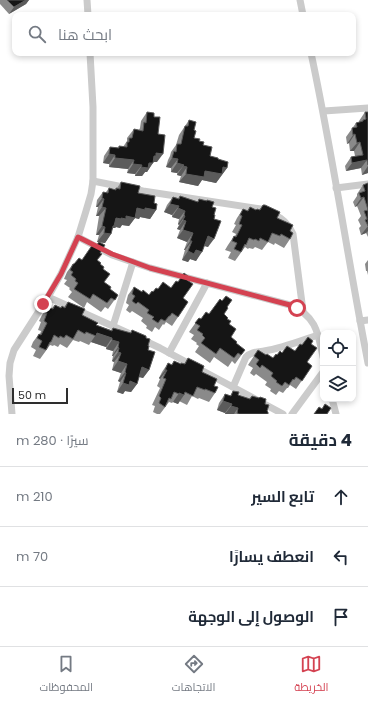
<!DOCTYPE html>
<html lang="ar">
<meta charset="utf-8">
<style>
:root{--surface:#fff;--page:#f6f6f7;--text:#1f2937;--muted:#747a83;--line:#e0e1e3;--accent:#d44251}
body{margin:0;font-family:Poppins,Cairo,sans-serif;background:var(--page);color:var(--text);direction:rtl}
.controls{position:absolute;right:12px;bottom:12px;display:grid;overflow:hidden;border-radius:8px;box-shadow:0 2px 6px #0003}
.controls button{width:36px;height:36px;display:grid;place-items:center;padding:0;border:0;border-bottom:1px solid var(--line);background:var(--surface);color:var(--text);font:20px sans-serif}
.scale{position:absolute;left:12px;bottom:10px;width:56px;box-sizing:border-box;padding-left:4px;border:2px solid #2e2e2e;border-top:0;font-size:11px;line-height:14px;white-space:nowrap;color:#2e2e2e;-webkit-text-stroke:3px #fff;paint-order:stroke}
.stop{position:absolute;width:12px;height:12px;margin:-9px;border:3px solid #d44251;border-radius:50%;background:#fff}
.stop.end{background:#d44251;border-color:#fff;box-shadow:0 1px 4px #0008}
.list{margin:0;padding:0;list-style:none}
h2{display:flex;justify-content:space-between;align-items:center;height:52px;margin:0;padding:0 16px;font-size:17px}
h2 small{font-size:13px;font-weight:400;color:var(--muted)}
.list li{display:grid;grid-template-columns:26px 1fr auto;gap:12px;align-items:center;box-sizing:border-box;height:60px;padding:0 16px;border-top:1px solid var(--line)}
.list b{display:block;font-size:15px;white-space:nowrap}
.list em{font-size:13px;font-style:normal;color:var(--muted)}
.icon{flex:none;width:22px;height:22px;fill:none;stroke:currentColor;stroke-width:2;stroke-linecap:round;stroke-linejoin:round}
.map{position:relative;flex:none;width:368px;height:414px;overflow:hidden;direction:ltr}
.search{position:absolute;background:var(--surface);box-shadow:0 2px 6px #0003;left:12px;right:12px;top:12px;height:44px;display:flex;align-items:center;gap:10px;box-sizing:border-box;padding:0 14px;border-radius:8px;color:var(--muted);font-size:15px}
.sheet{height:232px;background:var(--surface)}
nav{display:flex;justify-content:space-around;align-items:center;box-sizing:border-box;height:56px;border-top:1px solid var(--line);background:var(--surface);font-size:11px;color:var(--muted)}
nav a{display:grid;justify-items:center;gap:2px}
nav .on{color:var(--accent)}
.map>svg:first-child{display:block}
</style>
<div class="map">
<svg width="368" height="414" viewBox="0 0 368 414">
<rect width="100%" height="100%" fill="#fff"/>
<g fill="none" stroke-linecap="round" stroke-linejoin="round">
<g stroke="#cbcbcb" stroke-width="7">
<path d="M87,0L88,15"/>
<path d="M300,0L303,15"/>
<path d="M311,53C333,156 348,260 368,363"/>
<path d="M324,111L368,108"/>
<path d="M93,181L143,191L261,209C277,215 286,219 293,234L303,311"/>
<path d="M336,188L368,184"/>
<path d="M78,237L112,255L150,268L290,305C316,316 318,332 323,357"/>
<path d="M48,297L128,333"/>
<path d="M360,321L368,320"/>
<path d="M113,326L133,262"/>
<path d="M141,339L160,348L283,414"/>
<path d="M169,353L207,283"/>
<path d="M233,387L246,357C251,352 257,352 264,351C283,348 300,341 318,335"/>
<path d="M332,399L336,414"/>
<path d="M12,414L9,376L10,363L14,350L48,297L61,274L78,237L86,211L91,194L93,181V107L90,53"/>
<path d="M292,414L323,372"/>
</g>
</g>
<g fill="#8a8a8a">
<path d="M0,0H29L26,4L9,14L0,4Z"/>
<path d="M147,112L154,117L158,134L157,162H153L147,172H145L142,176H135V174L127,173L128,169L109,167V164L103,163L104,156L110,147L118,148L119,146L123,147L127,141V138L134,129L139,130L140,128L141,121Z"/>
<path d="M365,112H368V173L362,175L361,168L346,171L345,166L351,157L355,156L354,151H350L349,143L347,144L346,137L356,123L359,122V121Z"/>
<path d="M189,120L194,130V138L199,141L203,145L210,156L218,159L227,168L216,183L202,180L198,186L179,182L181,176L177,175V173L171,172V168L166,167L168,160L170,156L171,152L176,145L179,135Z"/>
<path d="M121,182L154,203L156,210L150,219L140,217L139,219L135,218L129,226L122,225L120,228L116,227L115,228H113L112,229L111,234L105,243L99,242L100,253L97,260L100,264L103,269L104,282L110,289L118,295L108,309L105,307L101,312L87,302L84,308L68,297L72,292L69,289L70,288L64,284L67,280L64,279L67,272L73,264H74L82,260L96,246L99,242H97L99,235H96L99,216H96L98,207H96L97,200L103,192H106L109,188L115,190L116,188H117Z"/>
<path d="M368,183V237L366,233L361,235L359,228L361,226L358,220L361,216L357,206L355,207L353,202L357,196V194L363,185Z"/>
<path d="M180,196L197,202L199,199L206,201L207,200L212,207L214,215V219L208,247L204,246L196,261L190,259L188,262L182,260L185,250H184L187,242L177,238L180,230L177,229L179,225L178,224L179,219L172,217V215L164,212L167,205L173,197L178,198Z"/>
<path d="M263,205L277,218L290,231V239L284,248L275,243L274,245L268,242L262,250L255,247L253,249L249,248L248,249L245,247L235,261L228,258L231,252L225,250L228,245L234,236H235L236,234L232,232L236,225L234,224L237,218L243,209L247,211L250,207L256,210H259Z"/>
<path d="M368,260V275L367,271H366L365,264Z"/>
<path d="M187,280L183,298L188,302L172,326L166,322L164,325L163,324L159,330L155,327L152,332L146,328L147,326L141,321L143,318L132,311L130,313L126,310L129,305L126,303L128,295L134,287L142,292L149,295L153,292L158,289L171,288L178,282Z"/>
<path d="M68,302L82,315L96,325L111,330L113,328L130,333L132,330L146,338L148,346L149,370L143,378L139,377L137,384L131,392L125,391L123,394L117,392L120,382L118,381L121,373L112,370L114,362L112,361L113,356H112L113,351L106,349V347L91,342L89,345L80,341L79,342L73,340L67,348L60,344L58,347L54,345L53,346L50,345L40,359L33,356L36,350L31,347L33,342L39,334H40L41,331L38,330L41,322L39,321L42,315L48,307L52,308L55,305L61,307H64Z"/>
<path d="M227,307L224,314L227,319L229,324L231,337L236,343L245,350L235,364L232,361L228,367L214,357L210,363L195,352L199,346L196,344L197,343L191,339L194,335L189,332L199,318L201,319L209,314Z"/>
<path d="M311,344L307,362L312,366L296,389L290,385L288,388H287L283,393L279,391L276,395L270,391L271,389L265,385L267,382L256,374L254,376L250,373L253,368L248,365L258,350L266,355L273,358L277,355L282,353L295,351L302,345Z"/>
<path d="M188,358L214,386L215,393L209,402L199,398L198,399L192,396L187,405L179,401L178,404L173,402L172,403L169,402L160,414H157L153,412L155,406L152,405L160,388L157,386L160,379L159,378L162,372L168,363L172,365L174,361L180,364H184Z"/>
<path d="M233,391L238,395L249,399L252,396L259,398L260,397L265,404L268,414H225V413L217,410L219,403L225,394L230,396Z"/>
</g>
<g fill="#5b5b5b">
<path d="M26,0H29L26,4L9,14L14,7Z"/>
<path d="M355,134L349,143L347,144L353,135Z"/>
<path d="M360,142L354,151H350L357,143Z"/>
<path d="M156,153L163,154L157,162H152L153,163L147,172H145L142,176H135L141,167Z"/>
<path d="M109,154L115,155L109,164L103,163Z"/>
<path d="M115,158L134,160L128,169L109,167Z"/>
<path d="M172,158L178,159L171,168L166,167Z"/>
<path d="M367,160L361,168L346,171L352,163Z"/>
<path d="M177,163L184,165L177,173L171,172Z"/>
<path d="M133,164L142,165L135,174L127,173Z"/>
<path d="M183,166L187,167L181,176L177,175Z"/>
<path d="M368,166V173L362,175Z"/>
<path d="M223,167L227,168L216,183L202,180L198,186L179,182L186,174Z"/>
<path d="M364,197L357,206L355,207L361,198Z"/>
<path d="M102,198L104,199L98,207H96Z"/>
<path d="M170,204L179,206L172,215L164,212Z"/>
<path d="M102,207L106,208L99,216H96Z"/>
<path d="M137,208H145L156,210L150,219L140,217L139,219L135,218L129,226L122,225L120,228L116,227L115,228H113L109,234H111L105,243L97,242L104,233L116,218H121L126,216Z"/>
<path d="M178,208L185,211L179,219L172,217Z"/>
<path d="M184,215L185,216L179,225L178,224Z"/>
<path d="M183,220L186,221L180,230L177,229Z"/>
<path d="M102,226L105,227L99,235H96Z"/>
<path d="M368,226V231L366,233L361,235Z"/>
<path d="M183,230L193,233L187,242L177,238Z"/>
<path d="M208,236L214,239L208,247L202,245Z"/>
<path d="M190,241H192L185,250H184Z"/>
<path d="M196,250L202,252L196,261L190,259L188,262L182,260L188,251Z"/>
<path d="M97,333L112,338L106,347L91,342Z"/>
<path d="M112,340L119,342L113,351L106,349Z"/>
<path d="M118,347L119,348L113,356H112Z"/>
<path d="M118,352L121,353L114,362L112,361Z"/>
<path d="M118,361L127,364L121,373L112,370Z"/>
<path d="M142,367L149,370L143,378L136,376Z"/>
<path d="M165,370H167L160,379L159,378Z"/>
<path d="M125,372L126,373L120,382L118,381Z"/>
<path d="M130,381L137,384L131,392L125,391L123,394L117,392L123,383Z"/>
<path d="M179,393L184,395L178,404L173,402Z"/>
<path d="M223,401L232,404L225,413L217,410Z"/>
<path d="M231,406L238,408L234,414H225Z"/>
</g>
<g fill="#151515" stroke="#5b5b5b">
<path d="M7,0H26L14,7Z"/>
<path d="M147,112L154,113V117H160L158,134L165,135L163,154L156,153V156H154L153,163H149L148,168L141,167L142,165L133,164L134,160L115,158V155L109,154L110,147L119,148V146L127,147V142H129V138H132L134,129L143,131L144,122L146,123Z"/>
<path d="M365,112H368V165L367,160L352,163L351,157L363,155L360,142L357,143L355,134L353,135L352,128L357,127L356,123L363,121V120L366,119Z"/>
<path d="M189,120L196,122L194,130L196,131L194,138L200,139L199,141L204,142L203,145L212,147L210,156L218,158V159L228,162L227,168L223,167L222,174L205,171L204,177L186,174L187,167L183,166L184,165L177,163L178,159L172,158L174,151L176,152L177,144H181L185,126H188Z"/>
<path d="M121,182L140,186L138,193L155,196L154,203L157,204L156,210L145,208V210L137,208L135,218L126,216V219L121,218V219L116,218L114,226H113L111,234L104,233L105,227L102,226L106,208L102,207L104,199L102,198L103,192L108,193L109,188L116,190V188L120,189Z"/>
<path d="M368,183V226L365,220L367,219L364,211L368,210L364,197L361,198L359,193L365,191L363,185Z"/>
<path d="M180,196L198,202L199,199L207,201V200L214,202L212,207L216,208L214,215H215L214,219L221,221L214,239L208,236L202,252L196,250L194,254L188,251L192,241H190L193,233L183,230L186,221L183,220L185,216L184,215L185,211L178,208L179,206L170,204L173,197L179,199Z"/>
<path d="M263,205H265L280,212L277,218L293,225L290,231L293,233L290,239L281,234L280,236L272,233L268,242L260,238L259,241L255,239L254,240L249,238L246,245L245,244L241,252L234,249L237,243L232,241L234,236L236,237L242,225L239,224L242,216L240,215L243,209L248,211L250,207L256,210L257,209L260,210Z"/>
<path d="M99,242L105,245L100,253L102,254L97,260L101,263L100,264L104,267L103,269L110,274L104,282L111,287L110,289L118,295L115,300L111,298L107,303L93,294L90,299L74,289L78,283L75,281L76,279L71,275L73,272L70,270L73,264H74L79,258L82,260L93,244L96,246Z"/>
<path d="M184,273L189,277L187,280L193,284L183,298L188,302L178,317L172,313L170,316H169L165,321L161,319L158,323L152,319L154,317L147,313L149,310L138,302L136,304L132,301L135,296L132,294L134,287L142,292L143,290L149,295L152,291L153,292L156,288L158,289L163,282L171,288L176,281L178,282Z"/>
<path d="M226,296L232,300L227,307L228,308L224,314L228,318L227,319L231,321L229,324L236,329L231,337L237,342L236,343L245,350L241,355L238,353L234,358L220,348L216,354L201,343L205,338L202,335L203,334L197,330L200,326L195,323L199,318L201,319L206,312L209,314L220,299L222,301Z"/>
<path d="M68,302L85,309L82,315L98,323L96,325L112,331L113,328L131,333L132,330L146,336V338L150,339L148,346H149L148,350L155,352L149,370L142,367L137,384L130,381L129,385L123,383L126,373L125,372L127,364L118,361L121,353L118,352L119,348L118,347L119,342L112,340V338L97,333L96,336L86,332L85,334L78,330L73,339L66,335L64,338L60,336L59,338L54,335L51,342H50L46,350L39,347L42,341L37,338L39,334L41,335L47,323L44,321L47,313H45L48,307L53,309L55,305L61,308L62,306L65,308Z"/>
<path d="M308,337L313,341L311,344L317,348L307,362L312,366L302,381L296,377L294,380L293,379L289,385L285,382L282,386L276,382L277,381L271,376L273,373L262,365L260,368L256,364L259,360L254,356L258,350L266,355L267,354L273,358L276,354L277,355L280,351L282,353L287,346L295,351L300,344L302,345Z"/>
<path d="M188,358L204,366L202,372L217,379L214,386L218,387L215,393L205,389V390L197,387L193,396L185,392L184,395L179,393V394L174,392L171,399L169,398L165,407L159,403L161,398L159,396L166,379L163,378L167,370H165L168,363L172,365L174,361L181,364V363L185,364Z"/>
<path d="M233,391L239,392L238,395L250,399L252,396L259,398L260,397L266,399L265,404L269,405L267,411L268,412V414H238V413H237L238,408L231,406L232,404L223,401L225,394L231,396Z"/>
<path d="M325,404L331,408L327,414H314L319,407L322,409Z"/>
</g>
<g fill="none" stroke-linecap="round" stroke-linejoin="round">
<path stroke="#d44251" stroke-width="5" d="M43,304L61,274L78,237L112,254L150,268L290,305L297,308"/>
</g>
</svg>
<div class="controls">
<button><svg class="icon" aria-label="locate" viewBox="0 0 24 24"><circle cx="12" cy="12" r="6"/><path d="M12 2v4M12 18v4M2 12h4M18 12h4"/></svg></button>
<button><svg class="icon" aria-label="layers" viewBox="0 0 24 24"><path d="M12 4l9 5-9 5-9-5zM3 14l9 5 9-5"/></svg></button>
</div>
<div class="scale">50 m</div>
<div class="stop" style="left:297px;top:308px"></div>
<div class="stop end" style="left:43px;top:304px"></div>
<div class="search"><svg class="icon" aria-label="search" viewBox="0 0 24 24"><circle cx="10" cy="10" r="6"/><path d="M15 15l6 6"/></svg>ابحث هنا</div>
</div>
<section class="sheet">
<h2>4 دقيقة<small>سيرًا · 280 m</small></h2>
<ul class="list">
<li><svg class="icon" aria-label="ahead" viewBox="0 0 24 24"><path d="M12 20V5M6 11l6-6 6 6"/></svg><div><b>تابع السير</b></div><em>210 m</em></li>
<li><svg class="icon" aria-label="left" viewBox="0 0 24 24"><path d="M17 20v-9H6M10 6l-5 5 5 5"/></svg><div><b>انعطف يسارًا</b></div><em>70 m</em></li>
<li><svg class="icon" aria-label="arrive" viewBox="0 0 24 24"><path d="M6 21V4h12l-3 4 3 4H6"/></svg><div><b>الوصول إلى الوجهة</b></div></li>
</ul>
</section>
<nav>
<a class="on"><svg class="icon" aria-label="map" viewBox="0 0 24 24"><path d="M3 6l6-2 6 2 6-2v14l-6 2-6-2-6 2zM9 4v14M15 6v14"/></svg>الخريطة</a>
<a><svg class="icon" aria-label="directions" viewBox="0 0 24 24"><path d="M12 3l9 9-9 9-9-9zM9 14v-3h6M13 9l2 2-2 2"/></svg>الاتجاهات</a>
<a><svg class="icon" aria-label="saved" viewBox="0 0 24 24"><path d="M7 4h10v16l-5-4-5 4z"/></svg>المحفوظات</a>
</nav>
